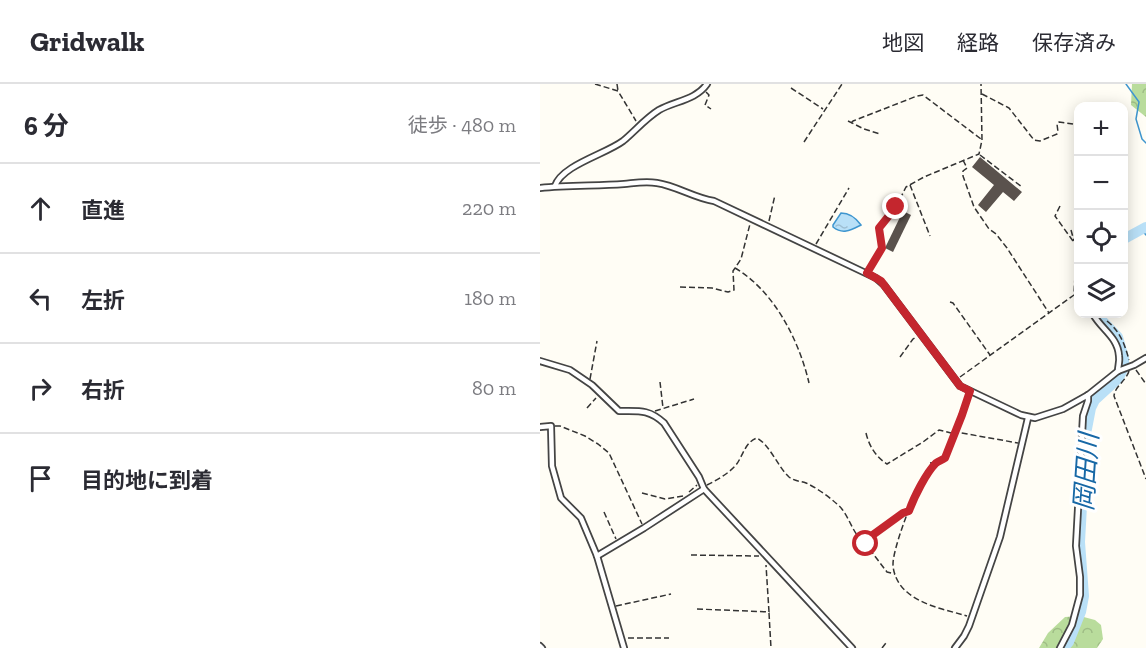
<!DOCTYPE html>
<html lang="ja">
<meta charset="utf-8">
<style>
:root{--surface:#fff;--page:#f7f7f7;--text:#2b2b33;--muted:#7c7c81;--line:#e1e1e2}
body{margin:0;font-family:"Zilla Slab","Noto Sans JP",serif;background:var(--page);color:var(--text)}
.controls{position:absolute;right:18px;top:18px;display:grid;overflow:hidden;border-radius:12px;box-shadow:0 3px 15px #0003}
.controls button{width:54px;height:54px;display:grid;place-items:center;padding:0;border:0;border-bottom:2px solid var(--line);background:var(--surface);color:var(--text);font:30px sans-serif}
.stop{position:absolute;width:18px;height:18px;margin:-14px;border:4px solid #c4262e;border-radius:50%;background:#fff}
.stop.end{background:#c4262e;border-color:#fff;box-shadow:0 2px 6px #0008}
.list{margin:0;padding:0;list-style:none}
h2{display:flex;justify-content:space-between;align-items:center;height:78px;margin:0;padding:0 24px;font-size:26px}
h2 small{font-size:20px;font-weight:400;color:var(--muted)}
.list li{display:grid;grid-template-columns:39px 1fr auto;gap:18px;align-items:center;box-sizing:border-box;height:90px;padding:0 24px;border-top:2px solid var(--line)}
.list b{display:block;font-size:22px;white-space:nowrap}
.list em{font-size:20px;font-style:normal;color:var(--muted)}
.icon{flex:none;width:33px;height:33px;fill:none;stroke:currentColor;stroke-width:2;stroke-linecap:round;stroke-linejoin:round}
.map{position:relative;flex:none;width:606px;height:564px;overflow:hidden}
header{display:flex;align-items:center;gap:36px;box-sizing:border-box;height:84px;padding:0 30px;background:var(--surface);border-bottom:2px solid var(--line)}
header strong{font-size:28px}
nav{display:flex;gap:33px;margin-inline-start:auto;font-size:21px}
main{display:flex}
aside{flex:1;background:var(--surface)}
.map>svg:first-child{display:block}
</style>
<header>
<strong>Gridwalk</strong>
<nav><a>地図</a><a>経路</a><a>保存済み</a></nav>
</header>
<main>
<aside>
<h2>6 分<small>徒歩 · 480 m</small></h2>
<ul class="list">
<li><svg class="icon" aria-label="ahead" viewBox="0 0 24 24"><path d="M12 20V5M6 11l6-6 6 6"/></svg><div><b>直進</b></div><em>220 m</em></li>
<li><svg class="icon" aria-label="left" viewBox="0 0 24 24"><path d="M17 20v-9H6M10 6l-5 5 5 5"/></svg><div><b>左折</b></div><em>180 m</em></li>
<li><svg class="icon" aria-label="right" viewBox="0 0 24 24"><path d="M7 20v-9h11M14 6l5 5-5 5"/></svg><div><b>右折</b></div><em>80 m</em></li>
<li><svg class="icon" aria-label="arrive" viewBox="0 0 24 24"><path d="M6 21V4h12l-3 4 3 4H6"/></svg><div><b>目的地に到着</b></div></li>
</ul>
</aside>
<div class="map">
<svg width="606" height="564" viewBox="0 0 606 564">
<defs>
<pattern id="forest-crowns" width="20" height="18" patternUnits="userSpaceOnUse" patternTransform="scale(1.5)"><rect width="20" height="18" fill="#b9dc9c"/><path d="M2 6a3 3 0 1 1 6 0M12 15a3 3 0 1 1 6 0" fill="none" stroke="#9ebc85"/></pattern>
<pattern id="water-ripples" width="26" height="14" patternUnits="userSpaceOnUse" patternTransform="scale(1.5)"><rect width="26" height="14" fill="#b9e0f7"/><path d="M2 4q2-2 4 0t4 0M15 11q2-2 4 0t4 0" fill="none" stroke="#9ebfd3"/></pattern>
</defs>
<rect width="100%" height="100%" fill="#fffdf5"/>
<g fill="url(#forest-crowns)">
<path d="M592,0H606V33L591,21Z"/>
<path d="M540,532L555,536L561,541L563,555L557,564H499L508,549L525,533Z"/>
</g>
<path fill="url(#water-ripples)" stroke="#3f96cf" stroke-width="1.5" d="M301,129C310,129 316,134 321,141C311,146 303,151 293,143V141Z"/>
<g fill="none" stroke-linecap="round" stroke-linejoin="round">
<g stroke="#3f96cf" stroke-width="1.5">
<path d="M586,0L599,18L596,35L602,55L606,59"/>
<path d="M601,145L606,151"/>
</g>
<g stroke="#b9e0f7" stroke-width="10">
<path d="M584,155L606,143"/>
<path d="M524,564L529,558L541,528L544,512L540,458L546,350L551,324L555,316L579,294L584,283V274L578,253L556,230"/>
</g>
</g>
<g fill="#5a524d">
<path d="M440,73L482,108L474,117L463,108L446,128L438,121L454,101L432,83Z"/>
<path d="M363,127L371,131L353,168L345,164Z"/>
</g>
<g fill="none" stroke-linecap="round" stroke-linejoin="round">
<defs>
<g id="minor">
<path d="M15,102C22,81 66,70 83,57C95,47 106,34 119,26C135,17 156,16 167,0"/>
<path d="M0,104C28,101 56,102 84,100C95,99 105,97 117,99C137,102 154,114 174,117L336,194L344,201L420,302L481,331L495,334L523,325L548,311L578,287L594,281L606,274"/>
<path d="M553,230C561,245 578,253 579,272C580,277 578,282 578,287"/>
<path d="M0,277L30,286L52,301L79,327C99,327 109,325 124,339L159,393L164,405L312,564"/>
<path d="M0,343L11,342L12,382L21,414L41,434L57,472L84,564"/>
<path d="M57,472L104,444L164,405"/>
<path d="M0,562L2,564"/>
<path d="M415,564L424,552L429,542L460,453L488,334"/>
<path d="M520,564L532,541L540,511V493L536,462L543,332L548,317V311"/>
</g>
</defs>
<use href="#minor" stroke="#444" stroke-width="8"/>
<g stroke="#333" stroke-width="1.5" stroke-dasharray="6 3" stroke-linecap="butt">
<path d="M55,0L78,7L96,37"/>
<path d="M77,0L78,7"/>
<path d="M251,4L283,25"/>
<path d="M166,8L169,11L165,21L171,25"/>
<path d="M442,10L469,24L494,56L500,57L517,50L518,48L517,40L519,38L533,40"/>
<path d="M308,37L324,45L340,50"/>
<path d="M311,39L313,37L377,12L383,11L441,55"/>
<path d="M264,58L302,0"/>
<path d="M440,71L482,103"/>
<path d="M423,76L427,84L423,87V92L434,123L449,145L456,150L467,164L509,229"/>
<path d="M370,101L390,152"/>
<path d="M520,122L515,132L538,164"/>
<path d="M229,137L235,111"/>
<path d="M531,146L534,157"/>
<path d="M276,160L309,104"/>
<path d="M195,184C234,207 259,256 269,299"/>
<path d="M329,186L342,164L340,144L356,123L366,103L384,93L439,70L442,56L441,0"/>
<path d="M140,203L172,204L188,208L194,206L193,187L201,175L210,140"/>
<path d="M410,218L413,219L450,271"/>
<path d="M567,237C580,247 585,261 589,276"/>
<path d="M360,273L373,255L376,253"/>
<path d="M596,286L606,300"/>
<path d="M589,287C586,297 575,302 574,312L606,395"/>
<path d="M420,293L534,211L535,191L538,176"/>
<path d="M50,295L57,257"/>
<path d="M120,298L123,324"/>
<path d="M429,311L416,348L478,359"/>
<path d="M47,324L56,314"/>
<path d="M115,327L154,315"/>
<path d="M15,342H20L45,352L58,360L69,369L102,440"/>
<path d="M326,349C329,362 336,373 347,380L383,358L399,346L415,350"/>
<path d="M397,378C390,389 382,398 376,409C369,423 353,466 353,480C353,490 359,502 367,508C383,522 407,526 427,532"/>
<path d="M390,379C408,378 409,364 415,349"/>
<path d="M167,401C177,396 188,390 196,381C203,372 205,358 217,354C230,361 238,383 249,393C254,397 260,397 266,399C277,404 288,412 297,420C309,430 311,447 323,458L363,429L369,427"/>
<path d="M149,408L157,401"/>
<path d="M102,409L125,415L143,412"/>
<path d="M64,428L76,455"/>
<path d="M324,458L347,488L355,490"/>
<path d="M151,471L219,472"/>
<path d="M76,522L131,510"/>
<path d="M157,525L229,528L226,481"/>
<path d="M229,529L231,564"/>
<path d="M88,554H129"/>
<path d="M342,564L346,559"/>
</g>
<use href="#minor" stroke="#fff" stroke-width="4.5"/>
</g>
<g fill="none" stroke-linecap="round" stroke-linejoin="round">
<path stroke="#c4262e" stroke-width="8" d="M326,460L323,458L363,429L369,427C374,413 386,389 396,379C399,377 402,376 405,374L422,331L430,307L420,302L341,197L327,189L342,164L339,144L356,123"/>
</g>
<g text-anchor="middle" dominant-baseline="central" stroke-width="6" stroke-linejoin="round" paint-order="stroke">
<g font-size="26" font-style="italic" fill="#1768a6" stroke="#fff">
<text transform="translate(546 388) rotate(-86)">岡田川</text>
</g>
</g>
</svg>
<div class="controls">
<button>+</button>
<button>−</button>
<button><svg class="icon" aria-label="locate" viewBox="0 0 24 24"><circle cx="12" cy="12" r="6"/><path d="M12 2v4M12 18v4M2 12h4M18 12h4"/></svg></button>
<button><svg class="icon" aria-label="layers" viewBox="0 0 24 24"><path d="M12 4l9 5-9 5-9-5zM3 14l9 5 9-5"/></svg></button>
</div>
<div class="stop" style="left:326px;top:460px"></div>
<div class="stop end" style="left:356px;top:123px"></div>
</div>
</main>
